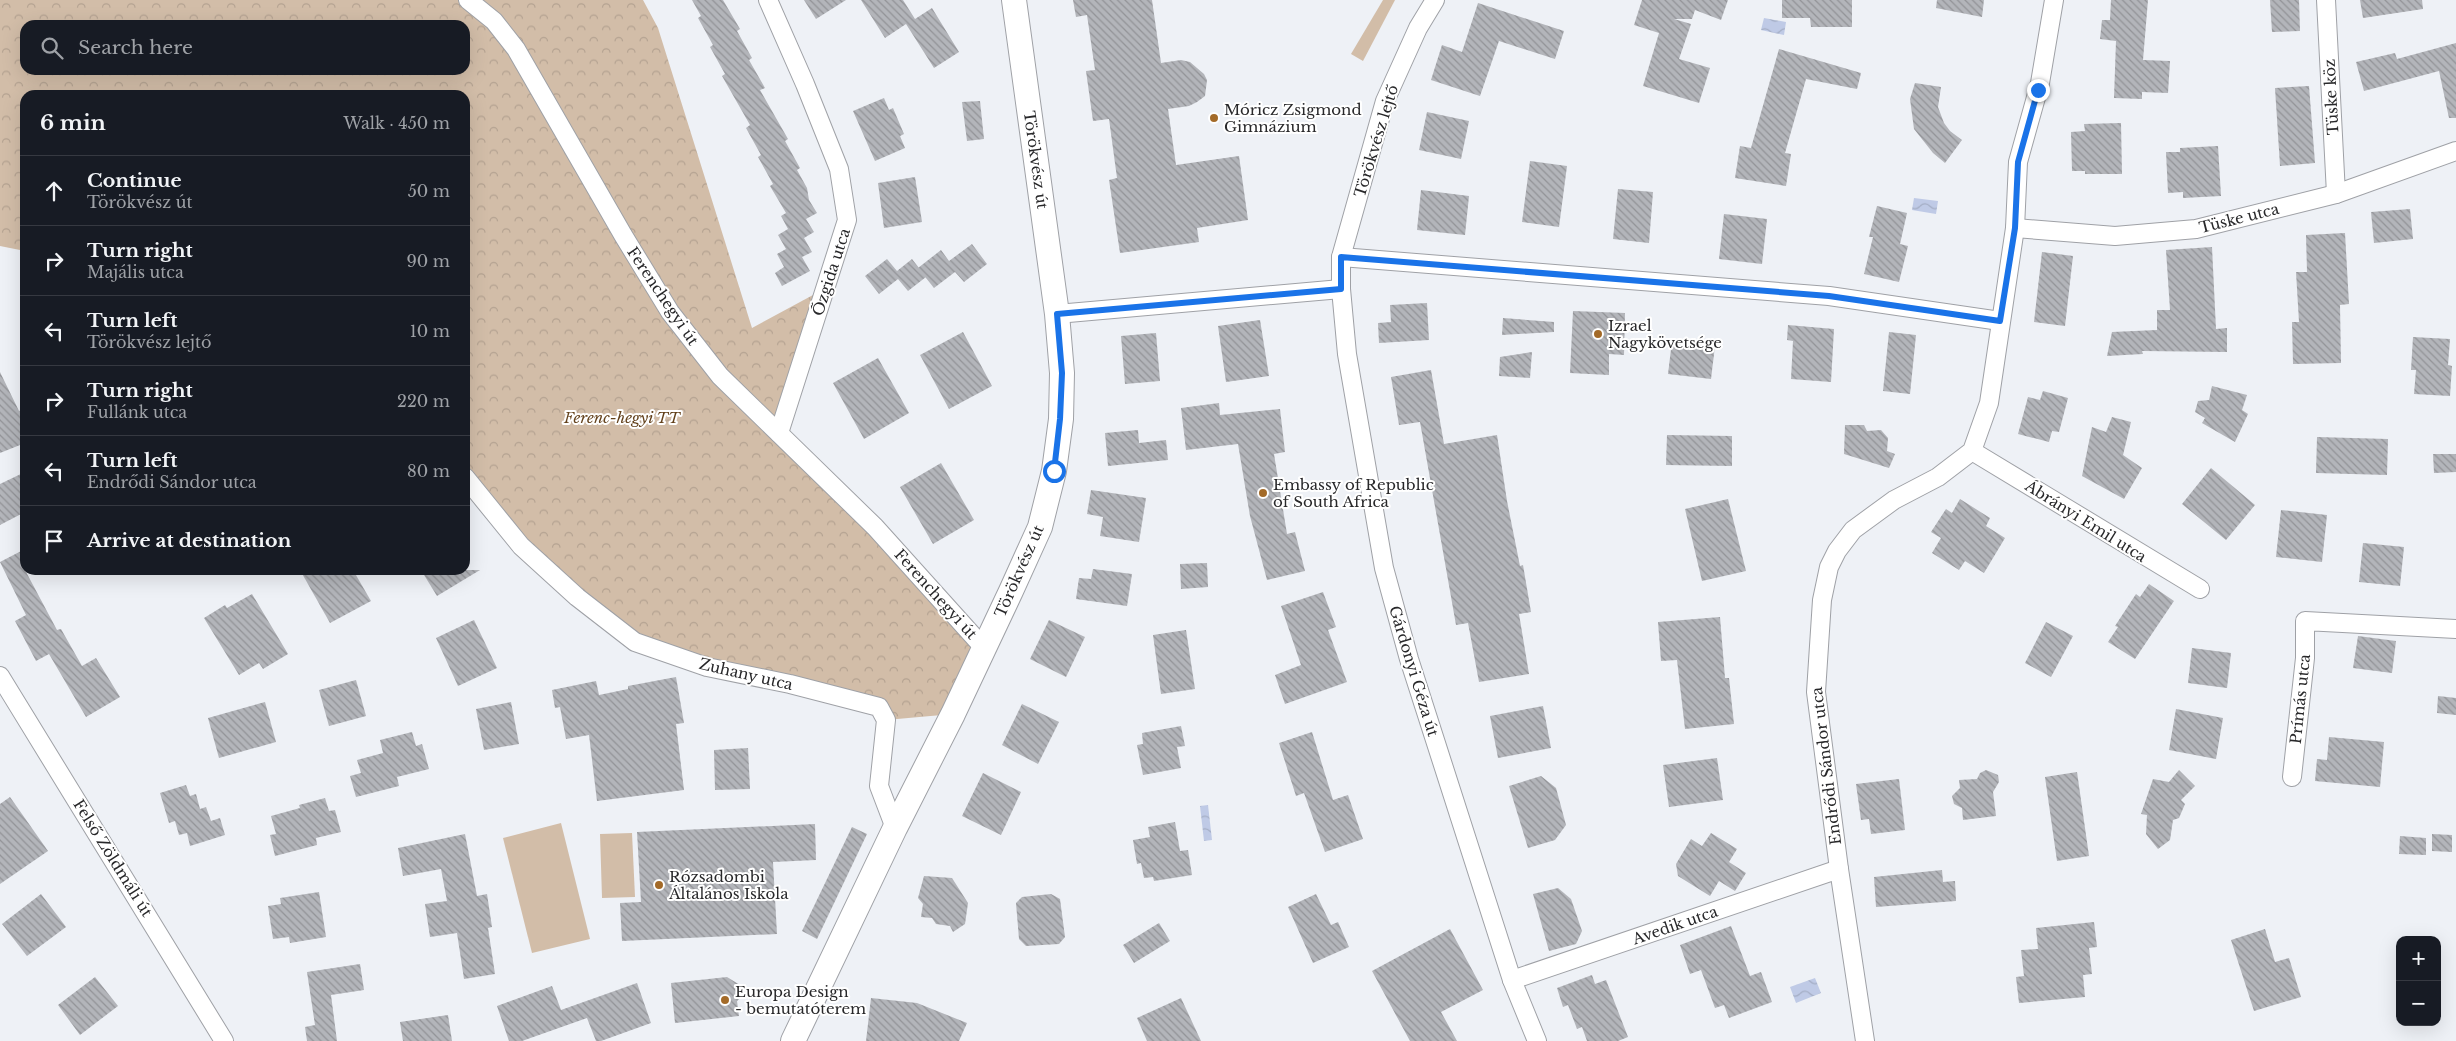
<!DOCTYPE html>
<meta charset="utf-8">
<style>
:root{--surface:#171b24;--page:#242831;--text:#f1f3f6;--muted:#9ea1a6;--line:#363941}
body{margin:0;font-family:"Libre Baskerville",serif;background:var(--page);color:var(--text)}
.controls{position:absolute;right:15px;bottom:15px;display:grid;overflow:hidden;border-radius:10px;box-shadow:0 5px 20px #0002}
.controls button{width:45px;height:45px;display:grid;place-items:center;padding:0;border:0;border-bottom:1px solid var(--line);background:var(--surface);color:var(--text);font:25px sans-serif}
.stop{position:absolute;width:15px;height:15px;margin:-11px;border:4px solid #1a73e8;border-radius:50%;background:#fff}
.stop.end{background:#1a73e8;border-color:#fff;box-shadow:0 1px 5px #0008}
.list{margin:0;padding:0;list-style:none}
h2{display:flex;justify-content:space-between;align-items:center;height:65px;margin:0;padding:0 20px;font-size:21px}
h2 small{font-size:16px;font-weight:400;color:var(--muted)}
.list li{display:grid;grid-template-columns:32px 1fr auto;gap:15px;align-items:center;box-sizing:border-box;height:70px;padding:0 20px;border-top:1px solid var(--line)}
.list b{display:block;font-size:19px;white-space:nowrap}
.list p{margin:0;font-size:16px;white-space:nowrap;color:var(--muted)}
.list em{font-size:16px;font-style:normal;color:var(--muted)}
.icon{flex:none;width:28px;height:28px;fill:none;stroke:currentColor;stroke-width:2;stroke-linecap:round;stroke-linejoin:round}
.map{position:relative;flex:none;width:2456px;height:1041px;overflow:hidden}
.search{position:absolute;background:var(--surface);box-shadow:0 5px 20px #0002;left:20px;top:20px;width:450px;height:55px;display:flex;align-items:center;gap:12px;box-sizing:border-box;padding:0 18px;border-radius:15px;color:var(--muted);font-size:19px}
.panel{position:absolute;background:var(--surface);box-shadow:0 5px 20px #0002;left:20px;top:90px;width:450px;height:485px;border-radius:15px}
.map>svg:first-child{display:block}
</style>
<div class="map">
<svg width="2456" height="1041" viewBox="0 0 2456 1041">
<defs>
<pattern id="park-crowns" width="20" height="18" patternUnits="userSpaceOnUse" patternTransform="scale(1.25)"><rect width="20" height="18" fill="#d2bda8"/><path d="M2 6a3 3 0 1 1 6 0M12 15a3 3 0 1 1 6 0" fill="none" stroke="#b4a291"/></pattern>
<pattern id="water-waves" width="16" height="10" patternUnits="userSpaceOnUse" patternTransform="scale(1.25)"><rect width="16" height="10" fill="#bfcae6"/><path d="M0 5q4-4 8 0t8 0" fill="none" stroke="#a4aec5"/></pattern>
<pattern id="building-back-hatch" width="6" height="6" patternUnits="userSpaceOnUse" patternTransform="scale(1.25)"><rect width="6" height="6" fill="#b3b5ba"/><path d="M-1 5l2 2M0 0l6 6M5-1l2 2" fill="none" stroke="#929397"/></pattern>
</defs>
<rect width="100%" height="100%" fill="#eef1f6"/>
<path fill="url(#park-crowns)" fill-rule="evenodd" d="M0,0H643L658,28L752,328L826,288L779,433L984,648L953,714L886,720L879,707L635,642L577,597L465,477V95H25V251L0,246ZM25,25H465V70H25Z"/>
<g fill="#d2bda8">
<path d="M1383,0H1395L1363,61L1351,54Z"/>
<path d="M561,823L590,939L532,953L503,838Z"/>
<path d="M632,833L635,897L602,898L600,834Z"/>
</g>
<g fill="url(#water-waves)">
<path d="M1764,18L1786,22L1784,35L1761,30Z"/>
<path d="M1914,198L1938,201L1936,214L1912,210Z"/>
<path d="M1208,805L1212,840L1204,841L1200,806Z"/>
<path d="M1815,978L1821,993L1796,1003L1790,987Z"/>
</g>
<g fill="url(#building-back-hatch)">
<path d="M692,0H723L740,29L737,31L752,58L749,60L765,88L760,90L788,139L785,141L800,168L797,170L807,188L809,200L817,213L806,219L814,232L804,238L812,252L802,257L810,271L782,286L775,273L784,267L777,254L786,249L778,235L788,229L781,216L786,213L770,186L773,184L758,157L761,155L746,128L750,125L722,76L725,74L710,47L713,45L698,18L701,16Z"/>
<path d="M804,0H846L816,19Z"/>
<path d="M861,0H903L915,19L932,8L959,52L934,68L906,24L885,38Z"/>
<path d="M1073,0H1152L1161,63L1181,60L1190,62L1204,74L1207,80L1205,96L1197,102L1189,106L1168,109L1176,165L1239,156L1248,220L1197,228L1199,242L1120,253L1109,180L1117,178L1109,119L1093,121L1086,71L1095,70L1087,15L1076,17Z"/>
<path d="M1642,0H1728L1721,20L1695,10L1692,19H1674L1691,24L1679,59L1710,68L1699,103L1643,86L1659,33L1634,25Z"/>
<path d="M1782,0H1852V27H1811L1810,18H1782Z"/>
<path d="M1937,0H1984L1982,17L1936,8Z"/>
<path d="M2111,0H2148L2143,60L2170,61L2168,93L2142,92V99L2114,98L2116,41L2100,39L2102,20H2110Z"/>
<path d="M2270,0H2299L2300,31L2272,32Z"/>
<path d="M2360,0H2422L2423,9L2363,18Z"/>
<path d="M1478,3L1564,31L1555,59L1499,41L1480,96L1431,80L1442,45L1462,52Z"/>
<path d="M2456,43V118H2449L2439,71L2364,91L2356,62L2395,53L2397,59Z"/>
<path d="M1779,49L1861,73L1857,89L1806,79L1785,153L1791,154L1786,186L1735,178L1740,146L1751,148Z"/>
<path d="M1915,83L1941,87L1938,107L1944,123L1950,131L1962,140L1945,163L1933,153L1914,129L1910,99Z"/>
<path d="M2309,86L2315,163L2280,166L2275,88Z"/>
<path d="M884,98L889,110L893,108L904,134L900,136L905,148L875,161L853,111Z"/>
<path d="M980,101L984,139L967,141L962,102Z"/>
<path d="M1427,112L1469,121L1461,159L1419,150Z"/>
<path d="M2121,123L2122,174H2085V171H2072L2071,132L2085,131L2084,124Z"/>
<path d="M2218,146L2221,196L2183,198V192L2168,193L2166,152H2180V148Z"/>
<path d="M1530,161L1567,166L1559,227L1522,222Z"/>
<path d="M915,177L922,222L884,228L878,183Z"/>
<path d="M1618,189L1653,192L1649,243L1613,239Z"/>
<path d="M1421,190L1469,196L1465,235L1417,230Z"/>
<path d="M1877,206L1907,213L1900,244L1908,246L1899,282L1864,274L1873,237H1869Z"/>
<path d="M2410,209L2413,239L2374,243L2371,212Z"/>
<path d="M1724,214L1767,219L1762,264L1719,259Z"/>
<path d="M2345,233L2349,304L2340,305L2341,363L2293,364L2292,322H2299L2296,272H2307L2306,235Z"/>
<path d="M972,244L987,264L964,282L955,272L934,288L918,268L941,250L949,261Z"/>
<path d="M2212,247L2216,329L2227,328V352L2142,351L2143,354L2107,356L2112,332L2157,330V310H2170L2166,250Z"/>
<path d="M2042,252L2073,256L2065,326L2034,322Z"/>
<path d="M887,259L897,271L912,259L926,277L908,291L898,279L879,294L865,276Z"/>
<path d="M1427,303L1429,340L1379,343L1378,323L1391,322L1390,305Z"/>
<path d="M1573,311L1625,313L1624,355L1609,354V375L1570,373Z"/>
<path d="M1503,318L1554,322V332L1502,335Z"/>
<path d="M1260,320L1269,376L1226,382L1218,326Z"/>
<path d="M1788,325L1834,329L1831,382L1791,379L1793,341L1787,340Z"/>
<path d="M963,332L992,386L949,409L920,355Z"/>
<path d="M1889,332L1916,335L1910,394L1883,391Z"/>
<path d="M1156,333L1160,381L1125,384L1121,336Z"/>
<path d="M2413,337L2450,339L2448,365L2452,366L2450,396L2414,394L2416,370H2411Z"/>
<path d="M1672,341L1715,346L1711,379L1668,374Z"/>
<path d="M1532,352L1530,378L1499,376L1500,357Z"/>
<path d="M878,358L909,413L864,439L833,383Z"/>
<path d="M1431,370L1444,444L1497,435L1507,501L1520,566L1523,565L1531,612L1519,614L1529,674L1479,682L1468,623L1456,625L1420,422L1399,425L1391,377Z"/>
<path d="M0,372L19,411L25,408V443L0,453Z"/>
<path d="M2212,386L2247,395L2242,410L2248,414L2235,442L2202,423L2205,418L2195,412L2198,401L2209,400Z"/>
<path d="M2043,391L2068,398L2059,432L2052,431L2049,442L2018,434L2028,397L2040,400Z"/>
<path d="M1219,403L1220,415L1280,409L1285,452L1274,454L1287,534L1295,532L1305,571L1267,580L1250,516L1238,444L1186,450L1181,408Z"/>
<path d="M2112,417L2131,422L2123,455L2142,468L2124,499L2082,476L2092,427L2106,432Z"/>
<path d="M1845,425H1864L1867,431L1881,430L1888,438L1887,451L1895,454L1889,468L1844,454Z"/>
<path d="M1138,430L1139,443L1166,440L1168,460L1108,466L1105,433Z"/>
<path d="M1667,435L1732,436V466L1666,465Z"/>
<path d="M2317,437L2388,439L2387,475L2316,473Z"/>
<path d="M2433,454H2456V472L2434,473Z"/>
<path d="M941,463L974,520L933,544L900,487Z"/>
<path d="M2211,468L2255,505L2226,540L2182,504Z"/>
<path d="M25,472V512L0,525V484Z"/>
<path d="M1091,490L1146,498L1139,542L1100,536L1103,517L1087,514Z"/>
<path d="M1728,499L1746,571L1702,581L1685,509Z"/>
<path d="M1960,499L1990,518L1986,526L2005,538L1984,573L1965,561L1959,570L1932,553L1941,538L1931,532L1946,509L1952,513Z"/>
<path d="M2281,510L2327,515L2322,562L2276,557Z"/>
<path d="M2363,543L2404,547L2400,586L2359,582Z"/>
<path d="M25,549V570L57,630L61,629L82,666L96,658L120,697L86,717L49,654L36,661L15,621L26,615L0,562Z"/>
<path d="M1207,563L1208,587L1181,589L1180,564Z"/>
<path d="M1093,569L1132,574L1127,606L1076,599L1079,578L1091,579Z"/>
<path d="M300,570H353L371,601L330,623Z"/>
<path d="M421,570H480L437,596Z"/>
<path d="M2149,584L2174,601L2135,659L2108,642L2118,627L2115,626L2136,594L2140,597Z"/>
<path d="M1323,592L1336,627L1328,630L1347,682L1285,704L1275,675L1301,665L1281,606Z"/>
<path d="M252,594L288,654L263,669L259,663L239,675L204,618L225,605L227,608Z"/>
<path d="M1720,617L1725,678H1729L1734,724L1685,729L1677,660L1661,661L1658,622Z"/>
<path d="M474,620L497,668L458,686L436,638Z"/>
<path d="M1049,620L1085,637L1066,677L1030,659Z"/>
<path d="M2046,622L2073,636L2051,677L2025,663Z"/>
<path d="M1186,630L1195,689L1161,694L1153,635Z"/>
<path d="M2358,636L2396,641L2392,673L2353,668Z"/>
<path d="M2192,648L2231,653L2227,688L2188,683Z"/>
<path d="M676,677L684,723L676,724L684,790L597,801L589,735L566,739L560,707L555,708L552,690L596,681L599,695L628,689V686Z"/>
<path d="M356,680L366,716L329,726L319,690Z"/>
<path d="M2438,696L2456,698V715L2437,713Z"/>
<path d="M265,702L276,742L219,758L208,718Z"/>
<path d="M511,702L519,744L484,750L476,709Z"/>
<path d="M1022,704L1059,722L1038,764L1002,745Z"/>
<path d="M1543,706L1551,748L1498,758L1490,716Z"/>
<path d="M2176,709L2223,718L2216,759L2169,750Z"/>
<path d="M1181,726L1185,746L1177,747L1181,768L1143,775L1137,745L1143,744L1142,733Z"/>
<path d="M412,732L416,746L422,744L429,769L397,777L399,786L356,797L350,776L361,773L357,760L383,753L380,740Z"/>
<path d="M1312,732L1333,800L1348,795L1363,839L1325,852L1304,793L1296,796L1279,743Z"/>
<path d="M2329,737L2384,742L2380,787L2315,781L2317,759L2327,760Z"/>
<path d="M748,748L750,789L715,790L714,750Z"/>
<path d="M1717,758L1723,800L1669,807L1663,765Z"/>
<path d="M1986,770L1998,775L1999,782L1993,792L1996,816L1963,820L1962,808L1954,804L1952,796L1960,788L1959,780L1977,779L1980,773Z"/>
<path d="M2179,770L2195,786L2181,800L2185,804L2179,818L2173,820L2170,840L2158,849L2146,834L2147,815L2141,814L2153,779L2169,782Z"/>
<path d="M2077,772L2089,856L2057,861L2045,777Z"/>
<path d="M983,773L1021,792L1001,835L962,816Z"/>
<path d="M1541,776L1556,788L1566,825L1555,840L1528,848L1509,786Z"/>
<path d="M1899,779L1905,830L1871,834L1869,819L1861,820L1856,784Z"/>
<path d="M186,785L190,796L196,794L200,809L206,807L211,821L220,818L225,835L190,846L187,833L179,835L175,821L169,823L160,793Z"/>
<path d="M10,797L48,851L0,884V804Z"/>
<path d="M325,798L329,811L335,810L341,832L316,838L317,845L275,856L270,835L276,834L271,816L300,808L299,805Z"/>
<path d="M1175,822L1180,851L1188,850L1192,875L1154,881L1153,877L1144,878L1141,863L1137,864L1133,840L1150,837L1148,827Z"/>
<path d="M815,824L816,860L773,862L777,934L622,941L620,903L641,902L637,832Z"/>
<path d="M852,827L867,834L817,939L802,931Z"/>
<path d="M1711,833L1737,849L1729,862L1746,873L1735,891L1719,881L1710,896L1678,876L1676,864L1691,839L1702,846Z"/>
<path d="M465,834L477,896L487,894L492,927L488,928L495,974L464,979L457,933L430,937L425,904L447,901L441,869L403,876L398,848Z"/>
<path d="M2432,834L2452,835V852L2432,851Z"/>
<path d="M2400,836L2426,838V855L2399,854Z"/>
<path d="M1942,870L1943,882L1955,881L1956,901L1876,907L1874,877Z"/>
<path d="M924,876L952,878L968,903L965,924L953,932L950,926L936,924L932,918L921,917L923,904L918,898Z"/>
<path d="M1558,888L1571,899L1582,931L1576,944L1549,951L1533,894Z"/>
<path d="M319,892L326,937L290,943L289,937L273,939L268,906L281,904L280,898Z"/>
<path d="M41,894L66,927L27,956L2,924Z"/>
<path d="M1051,894L1060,899L1065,937L1059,944L1026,946L1019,939L1016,903L1022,897Z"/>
<path d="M1316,894L1331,925L1338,922L1349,947L1313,963L1288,907Z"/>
<path d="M2094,922L2097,947L2089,948L2092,974L2083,975L2085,997L2019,1003L2016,977L2024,976L2021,950L2038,949L2036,928Z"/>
<path d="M1159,923L1170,941L1134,963L1123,945Z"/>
<path d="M1731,926L1750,976L1761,972L1772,1002L1729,1018L1724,1005L1715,1008L1701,970L1690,974L1680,945Z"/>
<path d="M1450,929L1483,990L1441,1012L1457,1041H1410L1372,971Z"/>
<path d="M2265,929L2275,962L2289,958L2301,997L2254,1011L2231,940Z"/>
<path d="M360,964L364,990L331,995L337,1041H307L305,1027L315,1025L307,972Z"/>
<path d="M1592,975L1595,984L1606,980L1628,1037L1618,1041H1587L1582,1027L1577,1029L1568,1005L1563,1007L1557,988Z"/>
<path d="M95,977L118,1006L80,1035L58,1005Z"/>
<path d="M727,977L740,985L745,994L737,1001L739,1016L675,1023L671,983Z"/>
<path d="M637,983L651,1023L601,1041H596L587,1018L522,1041H509L497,1006L552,986L561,1010Z"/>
<path d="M871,998L917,1003L967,1023L959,1041H866Z"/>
<path d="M1181,998L1201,1041H1147L1137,1018Z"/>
<path d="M448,1015L452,1041H403L400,1022Z"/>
</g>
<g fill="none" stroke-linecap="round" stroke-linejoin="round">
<defs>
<g id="street">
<path d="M468,0L494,21L516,49L623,235L670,312L720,376L875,527L984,648"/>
<path d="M768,0L805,84L839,169L847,220L779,433"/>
<path d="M1435,0L1418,28L1385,101L1341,257V289L1347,354L1384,568L1409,659L1512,980L1537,1041"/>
<path d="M2326,0L2336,194"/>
<path d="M2015,228L2115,236L2196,229L2336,194L2456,151"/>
<path d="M1341,257L1829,296L2000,321"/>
<path d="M1057,314L1341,289"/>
<path d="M1972,451L2200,589"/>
<path d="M465,477L521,546L577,597L635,642L707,667L790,684L879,707L886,720L879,786L895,828"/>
<path d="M0,676L224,1041"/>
<path d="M2292,777L2305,658V621L2456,629"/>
<path d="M1512,980L1839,869"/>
<path d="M1865,1041L1839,869L1816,692L1822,600L1829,567L1837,551L1853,530L1894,500L1938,477L1972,451L1989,403L2015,228L2018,162L2040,83L2054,0"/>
</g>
<path id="secondary" d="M793,1041L895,828L953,714L1011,591L1040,527L1054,471L1061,419L1062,373L1057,314L1014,0"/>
</defs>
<use href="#street" stroke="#9fa1a6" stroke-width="20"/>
<use href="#secondary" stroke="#9fa1a6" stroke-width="26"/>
<use href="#street" stroke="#fff" stroke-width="18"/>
<use href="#secondary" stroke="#fff" stroke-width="24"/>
</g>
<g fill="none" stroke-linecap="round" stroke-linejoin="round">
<path stroke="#1a73e8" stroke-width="6" d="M1054,471L1060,419L1062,373L1057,314L1341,289V257L1829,296L2000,321L2015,228L2018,162L2038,90"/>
</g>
<g fill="#a36a28" stroke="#fff" stroke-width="2">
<circle cx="1214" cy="118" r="5"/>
<circle cx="1598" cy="334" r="5"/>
<circle cx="1263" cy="493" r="5"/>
<circle cx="659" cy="885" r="5"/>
<circle cx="725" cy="1000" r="5"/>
</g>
<g text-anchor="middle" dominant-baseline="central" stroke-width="4" stroke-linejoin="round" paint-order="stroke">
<g font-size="15" fill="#28282a" stroke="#fff">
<text transform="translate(2331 97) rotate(-93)">Tüske köz</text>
<text transform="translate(1376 141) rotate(-73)">Törökvész lejtő</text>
<text transform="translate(1036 160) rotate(82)">Törökvész út</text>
<text transform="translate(2239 218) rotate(-14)">Tüske utca</text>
<text transform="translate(831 272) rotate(-72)">Őzgida utca</text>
<text transform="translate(663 296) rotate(56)">Ferenchegyi út</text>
<text transform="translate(2086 521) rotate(32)">Ábrányi Emil utca</text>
<text transform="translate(1019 571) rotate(-66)">Törökvész út</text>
<text transform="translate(936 594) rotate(48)">Ferenchegyi út</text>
<text transform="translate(1414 671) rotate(73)">Gárdonyi Géza út</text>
<text transform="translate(746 674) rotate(13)">Zuhany utca</text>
<text transform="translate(2300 699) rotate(-84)">Prímás utca</text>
<text transform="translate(1826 766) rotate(-97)">Endrődi Sándor utca</text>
<text transform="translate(113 858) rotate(58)">Felső Zöldmáli út</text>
<text transform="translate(1675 925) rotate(-19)">Avedik utca</text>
</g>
<g font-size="15" fill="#28282a" stroke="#fff" text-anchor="start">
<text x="1224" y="109">Móricz Zsigmond<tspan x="1224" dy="17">Gimnázium</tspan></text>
<text x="1608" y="325">Izrael<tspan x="1608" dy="17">Nagykövetsége</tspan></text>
<text x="1273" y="484">Embassy of Republic<tspan x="1273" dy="17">of South Africa</tspan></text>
<text x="669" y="876">Rózsadombi<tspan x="669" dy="17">Általános Iskola</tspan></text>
<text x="735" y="991">Europa Design<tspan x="735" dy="17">- bemutatóterem</tspan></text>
</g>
<g font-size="15" font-style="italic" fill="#63411b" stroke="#fff">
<text x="622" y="417">Ferenc-hegyi TT</text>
</g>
</g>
</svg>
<div class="controls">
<button>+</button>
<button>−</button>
</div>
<div class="stop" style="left:1054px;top:471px"></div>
<div class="stop end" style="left:2038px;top:90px"></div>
<div class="search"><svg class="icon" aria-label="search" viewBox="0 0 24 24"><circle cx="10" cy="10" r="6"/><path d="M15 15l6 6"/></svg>Search here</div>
<section class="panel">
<h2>6 min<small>Walk · 450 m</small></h2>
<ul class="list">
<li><svg class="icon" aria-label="ahead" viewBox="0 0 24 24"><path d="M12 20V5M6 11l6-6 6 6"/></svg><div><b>Continue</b><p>Törökvész út</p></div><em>50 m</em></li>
<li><svg class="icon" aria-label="right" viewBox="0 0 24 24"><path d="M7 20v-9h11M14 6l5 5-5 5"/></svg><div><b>Turn right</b><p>Majális utca</p></div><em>90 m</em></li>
<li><svg class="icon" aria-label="left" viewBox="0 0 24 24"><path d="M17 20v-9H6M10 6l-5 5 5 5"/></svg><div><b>Turn left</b><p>Törökvész lejtő</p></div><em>10 m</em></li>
<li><svg class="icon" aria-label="right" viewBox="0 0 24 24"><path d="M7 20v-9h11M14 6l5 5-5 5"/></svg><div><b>Turn right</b><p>Fullánk utca</p></div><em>220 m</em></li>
<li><svg class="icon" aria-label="left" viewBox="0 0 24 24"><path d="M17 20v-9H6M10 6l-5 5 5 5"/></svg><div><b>Turn left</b><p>Endrődi Sándor utca</p></div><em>80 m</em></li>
<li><svg class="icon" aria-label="arrive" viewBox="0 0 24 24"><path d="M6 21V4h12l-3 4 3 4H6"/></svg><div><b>Arrive at destination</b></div></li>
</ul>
</section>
</div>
